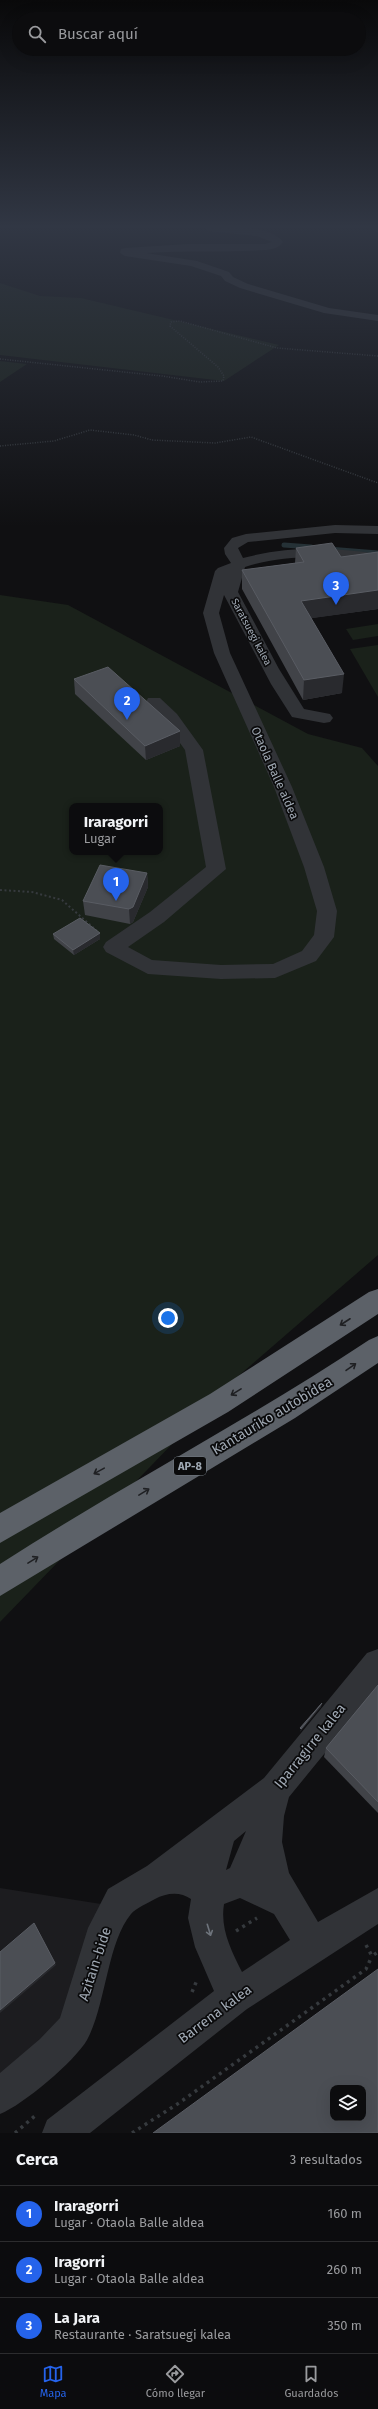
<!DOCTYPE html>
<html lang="es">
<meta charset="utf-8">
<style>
:root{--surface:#0c0c0e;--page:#1a1a1c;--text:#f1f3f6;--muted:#9a9b9e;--line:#2c2c2e;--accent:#2563eb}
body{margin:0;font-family:"Fira Sans",sans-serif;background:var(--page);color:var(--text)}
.controls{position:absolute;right:12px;bottom:12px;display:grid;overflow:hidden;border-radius:8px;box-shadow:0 4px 16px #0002}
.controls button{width:36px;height:36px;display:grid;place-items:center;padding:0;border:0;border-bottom:1px solid var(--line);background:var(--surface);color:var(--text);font:20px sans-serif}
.you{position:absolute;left:168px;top:1318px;width:14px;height:14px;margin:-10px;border:3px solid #fff;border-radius:50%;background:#1a73e8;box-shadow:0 0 0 6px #1a73e833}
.badge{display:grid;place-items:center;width:26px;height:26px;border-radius:50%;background:var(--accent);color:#fff;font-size:13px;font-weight:700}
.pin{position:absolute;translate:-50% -33px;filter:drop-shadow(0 1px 2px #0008)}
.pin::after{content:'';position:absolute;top:21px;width:14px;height:12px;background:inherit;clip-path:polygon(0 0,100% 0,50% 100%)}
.popup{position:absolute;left:69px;top:803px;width:94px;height:52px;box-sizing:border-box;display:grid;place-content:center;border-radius:8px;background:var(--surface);filter:drop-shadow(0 1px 3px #0005);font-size:13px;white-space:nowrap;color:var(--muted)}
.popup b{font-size:15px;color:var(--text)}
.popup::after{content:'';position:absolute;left:50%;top:100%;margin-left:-8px;border:8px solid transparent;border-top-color:var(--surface)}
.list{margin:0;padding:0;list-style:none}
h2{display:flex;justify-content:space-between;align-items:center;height:52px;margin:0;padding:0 16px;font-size:17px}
h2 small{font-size:13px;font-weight:400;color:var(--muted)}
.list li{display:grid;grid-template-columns:26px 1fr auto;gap:12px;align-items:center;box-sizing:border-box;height:56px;padding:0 16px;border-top:1px solid var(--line)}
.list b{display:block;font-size:15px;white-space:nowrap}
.list p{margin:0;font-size:13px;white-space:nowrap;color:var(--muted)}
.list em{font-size:13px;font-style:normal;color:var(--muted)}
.icon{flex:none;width:22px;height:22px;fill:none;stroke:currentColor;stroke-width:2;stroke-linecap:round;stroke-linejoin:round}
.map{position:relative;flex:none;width:378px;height:2133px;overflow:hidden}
.search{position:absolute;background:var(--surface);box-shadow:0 4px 16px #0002;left:12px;right:12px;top:12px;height:44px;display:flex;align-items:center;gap:10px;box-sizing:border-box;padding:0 14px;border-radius:22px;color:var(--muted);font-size:15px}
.sheet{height:220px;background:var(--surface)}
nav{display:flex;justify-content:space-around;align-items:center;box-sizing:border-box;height:56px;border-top:1px solid var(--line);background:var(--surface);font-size:11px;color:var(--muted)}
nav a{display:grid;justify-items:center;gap:2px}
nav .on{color:var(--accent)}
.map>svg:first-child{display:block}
</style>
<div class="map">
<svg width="378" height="2133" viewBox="0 0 378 2133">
<rect width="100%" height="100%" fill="#101012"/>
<path fill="#1c1c1f" d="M0,1888L101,1904L67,2011L35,2048L0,2076Z"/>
<g fill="#1a211a" fill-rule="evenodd">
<path d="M0,283L40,296L81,298L279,345L224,381L0,355Z"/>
<path d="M0,361L27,364L0,382Z"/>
<path d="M0,595L68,605L308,734L362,748L378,766V1255L236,1378L0,1622ZM72,806H160V852H72Z"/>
<path d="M378,624V636L353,640L346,629Z"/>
<path d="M378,645V697L350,649Z"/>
</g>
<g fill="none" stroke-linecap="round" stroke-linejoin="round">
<g stroke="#253136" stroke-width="5">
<path d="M284,545L311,547"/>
<path d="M328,549L378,553"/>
</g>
<g stroke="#363a3e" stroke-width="1.5" stroke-dasharray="1 1.5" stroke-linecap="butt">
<path d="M0,359L162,376L200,382L223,381L224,376L218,367L170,326L171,322L180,321L277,348L378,356"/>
<path d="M0,446L54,441L90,430L134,435L152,440L215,443L251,437L378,483"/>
</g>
<path stroke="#363a3e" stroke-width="2" stroke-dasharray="2 2.5" stroke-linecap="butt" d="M0,890L32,892L62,900L97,931"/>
<g stroke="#363a3e" stroke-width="3.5" stroke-dasharray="3 4.5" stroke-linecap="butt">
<path d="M236,1931L257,1918"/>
<path d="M366,1945L372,1956L378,1952"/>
<path d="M192,1992L197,1980"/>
<path d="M15,2133L36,2115"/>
<path d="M132,2133L179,2103L366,1969L372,1956"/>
</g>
<g fill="#313337" fill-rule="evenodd">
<path d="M204,228C225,228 269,223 283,242C279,248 271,250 264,250C225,253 185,250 146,253L197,261L229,272L233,277L248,284L329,308L378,315V321L324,313L240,288L225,281L221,276L191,266L125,256L120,253L121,249L125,248L188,244H265L272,242L257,236L209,231Z"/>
<path d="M371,228H378V233Z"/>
<path d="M335,525L378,526V534L335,533L248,542L238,548L243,558C288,546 332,547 378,554V562C334,556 288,553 245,567L238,592L279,669L304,709L330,714L333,718L330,722L324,723L292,717L271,684L224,595L219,613L230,653L292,787L324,867L337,911L334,937L316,961L275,978L221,979L148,974L106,952L103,947L106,942L150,912L206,867L185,750L165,722L146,702L148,698H160L177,714L203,750L226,869L164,922L128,947L152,960L221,965L273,964L302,951L314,935L317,911L304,867L274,787L214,653L203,613L215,571L218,568L231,563L225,554L224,548L232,538L246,534Z"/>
<path d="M378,1649V1688L289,1797L284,1816L282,1842L289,1873L318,1922L378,1888V1924L247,2009L90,2133H42L47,2120L214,1991L195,1947L188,1918L191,1899C180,1891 166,1893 155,1899C148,1903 136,1908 131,1914C107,1943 106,2005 87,2040C75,2061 23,2105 0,2114V2073L40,2039L60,2018L88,1928L108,1889L147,1866L264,1778L367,1653ZM246,1831L230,1868L226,1870L234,1841ZM240,1898L274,1914L290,1940L242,1972C231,1950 220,1929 224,1904Z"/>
</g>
<g fill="#5c6168" fill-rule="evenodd">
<path d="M378,1289V1314L228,1412L0,1543V1513L210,1394L369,1292Z"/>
<path d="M378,1336V1363L295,1418L0,1596V1564C121,1486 249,1420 369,1340Z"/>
</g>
</g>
<g fill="#414348">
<path d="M296,548L341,557L378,552V609L311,618L342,693L303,700L242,589V570L295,563Z"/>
<path d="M74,679L180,731V746L146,760L75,694Z"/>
<path d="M147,873L148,887L133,922L130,924L85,915L83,901Z"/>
<path d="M100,933V939L74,955L54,939L53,934Z"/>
<path d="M378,1685V1813L324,1757L326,1748Z"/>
</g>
<g fill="#292a2e">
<path d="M378,590V609L299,620L301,601Z"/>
<path d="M344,674L342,693L303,700L304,680Z"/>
<path d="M180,731V746L146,760L145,746Z"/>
<path d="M147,873L148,887L133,922L130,924L129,909Z"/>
<path d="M100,933V939L74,955L73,950Z"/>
<path d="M322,1703L321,1707L300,1732L301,1729Z"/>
<path d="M34,1923L56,1965L0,2013V2010Z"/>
</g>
<g fill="#4b4e54" stroke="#595c63" fill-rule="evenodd">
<path d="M332,543L341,557L378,552V590L301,601L344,674L304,680L242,570L304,562L296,548Z"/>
<path d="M108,667L180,731L145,746L74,679Z"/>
<path d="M100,865L147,873L133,907L129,909L83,901Z"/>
<path d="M80,918L100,933L73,950L53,934Z"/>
<path d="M378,1685V1802L326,1748Z"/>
<path d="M322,1703L301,1729L300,1728Z"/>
<path d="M34,1923L55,1963L0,2010V1952Z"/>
<path d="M378,1969V2133H153ZM333,2088H363V2118H333Z"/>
</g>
<defs><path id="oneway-shaft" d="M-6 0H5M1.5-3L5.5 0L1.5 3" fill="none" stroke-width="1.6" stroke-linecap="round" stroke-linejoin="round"/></defs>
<g stroke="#1f2023">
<use href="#oneway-shaft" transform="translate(345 1322) rotate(147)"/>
<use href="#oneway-shaft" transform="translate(351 1367) rotate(-35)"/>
<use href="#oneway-shaft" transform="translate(236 1392) rotate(148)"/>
<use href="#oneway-shaft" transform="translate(99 1471) rotate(151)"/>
<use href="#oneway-shaft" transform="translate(144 1492) rotate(-31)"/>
<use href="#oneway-shaft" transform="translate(33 1560) rotate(-32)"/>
</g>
<use stroke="#6e747c" href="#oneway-shaft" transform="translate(209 1930) rotate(73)"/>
<linearGradient id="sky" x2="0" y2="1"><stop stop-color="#09090a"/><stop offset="0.43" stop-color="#313744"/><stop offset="1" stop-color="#313744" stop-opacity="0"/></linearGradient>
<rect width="378" height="527" fill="url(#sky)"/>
<g text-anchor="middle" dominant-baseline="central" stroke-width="3.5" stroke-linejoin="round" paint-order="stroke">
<g font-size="10" fill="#a0a9b4" stroke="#0b0b0c">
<text transform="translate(251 632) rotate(62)">Saratsuegi kalea</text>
</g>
<rect fill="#0b0b0c" stroke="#737a82" stroke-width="1" x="174" y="1457" width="32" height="18" rx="3"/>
<g font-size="11" font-weight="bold" fill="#a0a9b4">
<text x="190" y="1466">AP-8</text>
</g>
<g font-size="12" fill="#a0a9b4" stroke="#0b0b0c">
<text transform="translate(275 773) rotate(66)">Otaola Balle aldea</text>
</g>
<g font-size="14" fill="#a0a9b4" stroke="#0b0b0c">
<text transform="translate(272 1416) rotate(-31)">Kantauriko autobidea</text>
<text transform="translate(310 1746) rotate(-51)">Iparragirre kalea</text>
<text transform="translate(95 1964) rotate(-72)">Azitain-bide</text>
<text transform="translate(215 2014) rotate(-37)">Barrena kalea</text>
</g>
</g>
</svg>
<div class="controls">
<button><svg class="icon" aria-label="layers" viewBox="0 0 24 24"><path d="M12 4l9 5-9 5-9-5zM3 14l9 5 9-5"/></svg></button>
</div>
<div class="you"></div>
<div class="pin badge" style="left:116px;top:901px">1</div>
<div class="popup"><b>Iraragorri</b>Lugar</div>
<div class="pin badge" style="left:127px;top:720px">2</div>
<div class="pin badge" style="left:336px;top:605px">3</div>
<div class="search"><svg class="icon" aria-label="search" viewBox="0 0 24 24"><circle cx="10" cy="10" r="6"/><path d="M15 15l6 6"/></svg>Buscar aquí</div>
</div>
<section class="sheet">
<h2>Cerca<small>3 resultados</small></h2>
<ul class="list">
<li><span class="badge">1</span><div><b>Iraragorri</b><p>Lugar · Otaola Balle aldea</p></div><em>160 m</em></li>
<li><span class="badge">2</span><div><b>Iragorri</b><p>Lugar · Otaola Balle aldea</p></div><em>260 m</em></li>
<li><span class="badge">3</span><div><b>La Jara</b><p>Restaurante · Saratsuegi kalea</p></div><em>350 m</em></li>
</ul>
</section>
<nav>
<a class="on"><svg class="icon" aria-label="map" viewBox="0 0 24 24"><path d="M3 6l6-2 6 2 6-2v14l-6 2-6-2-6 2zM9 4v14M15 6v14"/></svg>Mapa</a>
<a><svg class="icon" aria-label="directions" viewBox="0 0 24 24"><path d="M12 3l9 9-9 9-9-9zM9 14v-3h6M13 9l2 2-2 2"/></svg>Cómo llegar</a>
<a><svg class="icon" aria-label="saved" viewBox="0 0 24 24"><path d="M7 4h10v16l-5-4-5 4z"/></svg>Guardados</a>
</nav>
